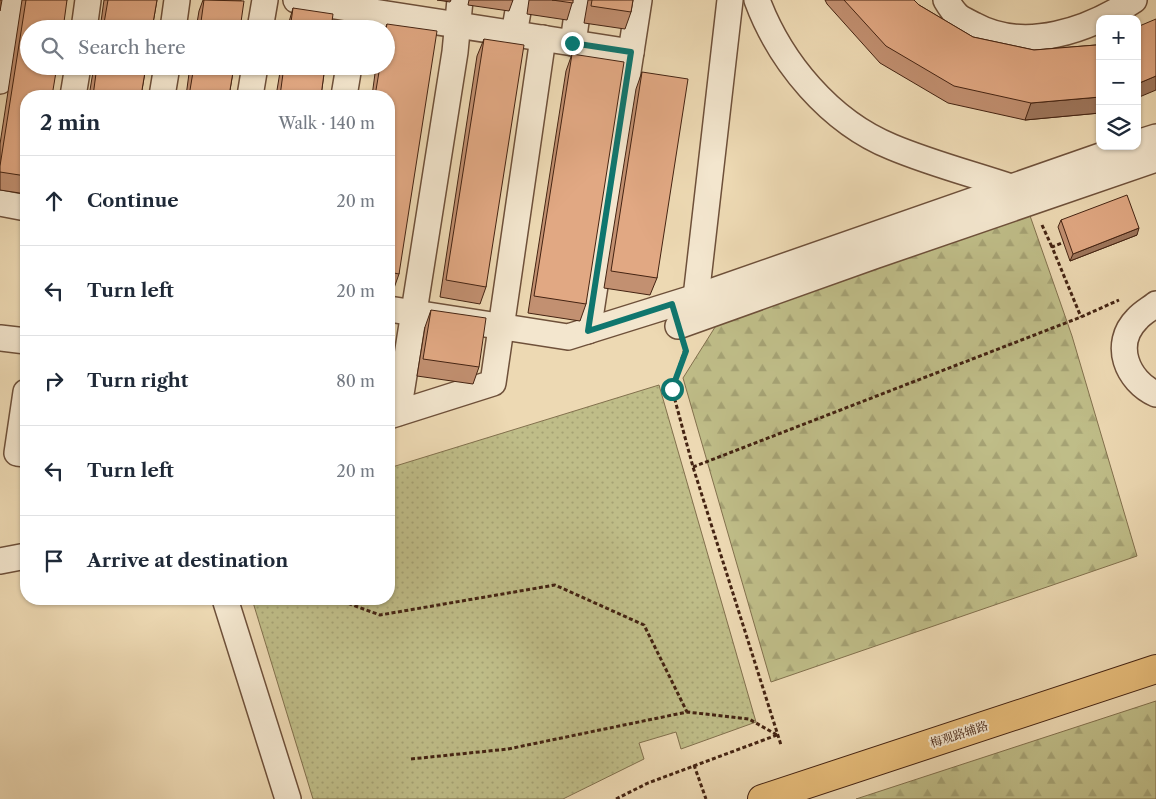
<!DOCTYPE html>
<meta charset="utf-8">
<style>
:root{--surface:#fff;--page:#f6f6f7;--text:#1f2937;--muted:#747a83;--line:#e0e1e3}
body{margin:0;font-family:"Libre Caslon Text","Noto Serif SC",serif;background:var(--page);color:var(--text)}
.controls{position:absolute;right:15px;top:15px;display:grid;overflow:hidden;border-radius:10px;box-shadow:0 1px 4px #0004}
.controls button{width:45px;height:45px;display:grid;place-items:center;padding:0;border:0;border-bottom:1px solid var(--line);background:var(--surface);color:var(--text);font:25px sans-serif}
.stop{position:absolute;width:15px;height:15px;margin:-11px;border:4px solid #0f766e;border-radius:50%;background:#fff}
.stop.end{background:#0f766e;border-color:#fff;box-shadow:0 1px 5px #0008}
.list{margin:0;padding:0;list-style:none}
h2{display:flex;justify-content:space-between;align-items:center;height:65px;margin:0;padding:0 20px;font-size:21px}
h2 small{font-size:16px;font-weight:400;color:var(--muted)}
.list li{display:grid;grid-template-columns:32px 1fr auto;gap:15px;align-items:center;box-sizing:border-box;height:90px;padding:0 20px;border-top:1px solid var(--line)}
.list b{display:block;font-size:19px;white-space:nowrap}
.list em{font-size:16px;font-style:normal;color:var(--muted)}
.icon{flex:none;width:28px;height:28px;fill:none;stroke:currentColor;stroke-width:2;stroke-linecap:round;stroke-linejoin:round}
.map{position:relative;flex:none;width:1156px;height:799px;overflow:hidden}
.search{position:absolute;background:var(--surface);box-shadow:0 1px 4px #0004;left:20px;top:20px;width:375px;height:55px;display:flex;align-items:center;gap:12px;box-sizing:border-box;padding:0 18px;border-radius:28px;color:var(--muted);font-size:19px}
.panel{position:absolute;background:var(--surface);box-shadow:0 1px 4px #0004;left:20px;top:90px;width:375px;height:515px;border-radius:20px}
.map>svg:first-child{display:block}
</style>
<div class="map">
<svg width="1156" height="799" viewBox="0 0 1156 799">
<defs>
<pattern id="forest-firs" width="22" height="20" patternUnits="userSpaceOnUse" patternTransform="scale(1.25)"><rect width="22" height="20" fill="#bfbd88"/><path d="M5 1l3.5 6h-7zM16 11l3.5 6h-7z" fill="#a5a274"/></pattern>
<pattern id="park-dots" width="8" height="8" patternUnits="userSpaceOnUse" patternTransform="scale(1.25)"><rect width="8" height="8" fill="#bfbd88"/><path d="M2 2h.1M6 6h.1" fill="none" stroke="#a5a274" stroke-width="1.8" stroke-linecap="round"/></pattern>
</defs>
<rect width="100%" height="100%" fill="#edd9b3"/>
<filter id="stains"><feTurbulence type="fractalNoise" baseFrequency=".004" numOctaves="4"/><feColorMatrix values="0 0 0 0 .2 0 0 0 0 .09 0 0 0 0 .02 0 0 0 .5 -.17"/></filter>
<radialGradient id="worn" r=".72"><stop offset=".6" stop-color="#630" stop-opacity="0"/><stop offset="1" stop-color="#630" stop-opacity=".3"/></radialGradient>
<g fill="url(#forest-firs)" stroke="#82704d">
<path d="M1028,210L1072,336L1137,556L771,682L683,378L717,324Z"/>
<path d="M1156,701V799H856Z"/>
</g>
<path fill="url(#park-dots)" stroke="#82704d" d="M659,385L756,722L681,749L676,732L639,743L644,759L563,799H313L252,599H389V468Z"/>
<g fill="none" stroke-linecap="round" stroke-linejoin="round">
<defs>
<g id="minor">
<path d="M296,0L631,52"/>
<path d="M757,0C780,62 830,122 892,147C930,163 972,174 1011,187"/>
<path d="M946,0C949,5 953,11 957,15C962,20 969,22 974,25C1025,53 1089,30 1134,0"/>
<path d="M84,29L88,0"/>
<path d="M173,29L177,0"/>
<path d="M260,29L265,0"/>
<path d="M514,34L520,0"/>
<path d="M573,43L579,0"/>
<path d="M0,81L13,0"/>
<path d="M73,96L78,66"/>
<path d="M162,96L167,66"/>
<path d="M250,96L255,66"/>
<path d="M344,96L349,66"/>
<path d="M1137,143L1156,137"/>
<path d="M0,203L26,208"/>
<path d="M696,297L730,0"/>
<path d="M1156,304C1150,309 1142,313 1137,319C1112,344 1127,381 1156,394"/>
<path d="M389,309L568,337L696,297L1129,146"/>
<path d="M678,326L874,256L1156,159"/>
<path d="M588,331L639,0"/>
<path d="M0,338L26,341"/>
<path d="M26,392L17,453L26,454"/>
<path d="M398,413L455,52L460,0"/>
<path d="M389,416L493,383L543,38"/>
<path d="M0,561L26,556"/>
<path d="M225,599L288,799"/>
</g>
<path id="major" d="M762,799L1156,669"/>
</defs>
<use href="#minor" stroke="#6e503a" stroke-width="28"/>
<use href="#major" stroke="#442312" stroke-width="30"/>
<g stroke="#442312" stroke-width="3" stroke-dasharray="4 2.5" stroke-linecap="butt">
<path d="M1042,225L1052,247"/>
<path d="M1067,241L1052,247L1081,317"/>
<path d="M685,349L672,389L693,467L781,745"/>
<path d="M693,467L1081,317L1119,300"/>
<path d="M336,599L380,615L555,585L644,625L687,712"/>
<path d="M761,741L777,735"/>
<path d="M411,759L508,749L687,712L749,719L777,735"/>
<path d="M694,765L706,799"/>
</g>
<use href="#minor" stroke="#f3e6ce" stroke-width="25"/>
<use href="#major" stroke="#e6bc7a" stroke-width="28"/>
<path stroke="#442312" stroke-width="3" stroke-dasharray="4 2.5" stroke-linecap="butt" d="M616,799L648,783L761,741"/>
</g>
<g fill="#c29071" stroke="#442312">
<path d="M22,0H67L26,96V194L0,190V144Z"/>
<path d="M104,0H157L152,29H100Z"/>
<path d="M203,0H241L240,29H196L199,11Z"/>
<path d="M437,0H451L450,2Z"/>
<path d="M469,0H513L509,11L468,5Z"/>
<path d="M529,0H573L567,20L527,14Z"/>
<path d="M588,0H633L631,12L625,29L584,23Z"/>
<path d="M825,0H914L919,5L973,37L1034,50L1096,45L1100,43V113L1025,120L948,103L880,63L827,4Z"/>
<path d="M293,8L331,29H287Z"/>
<path d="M387,24L399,274L393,291L389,290V96H372L376,66H386V29H385Z"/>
<path d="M484,39L486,287L480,304L440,297L477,56Z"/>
<path d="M572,54L586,304L580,321L528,313L566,71Z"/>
<path d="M94,66H146L141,96H89Z"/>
<path d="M190,66H234L229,96H186Z"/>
<path d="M281,66H325L321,96H276Z"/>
<path d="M642,72L657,278L650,295L604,288L636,89Z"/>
<path d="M1061,220L1137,235L1070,261L1058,227Z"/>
<path d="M431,310L479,367L473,384L417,376L425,327Z"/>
</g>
<g fill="#9e765c" stroke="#442312">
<path d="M1156,76V90L1137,98V84Z"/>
<path d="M1100,97V113L1025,120L1031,103Z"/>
<path d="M1139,228L1137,235L1070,261L1073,254Z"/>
</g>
<g fill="#e1a883" stroke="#442312">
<path d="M0,0H2L0,11Z"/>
<path d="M26,0H67L63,29H29V66H57L52,96H26V176L0,172V166Z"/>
<path d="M108,0H157L152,29H103Z"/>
<path d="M204,0L244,1L240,29H200Z"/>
<path d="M552,0H573V3Z"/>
<path d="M592,0H633L631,12L591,6Z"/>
<path d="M844,0H914L919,5L973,37L1034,50L1096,45L1100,43V97L1031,103L954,86L886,46Z"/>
<path d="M293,8L333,14L331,29H290Z"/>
<path d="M1156,19V76L1137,84V27Z"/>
<path d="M387,24L437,31L399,274L389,272V96H375L380,66H386V29Z"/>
<path d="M484,39L524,45L486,287L446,280Z"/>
<path d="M572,54L624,62L586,304L534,296Z"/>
<path d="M97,66H146L141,96H93Z"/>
<path d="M194,66H234L229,96H189Z"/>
<path d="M284,66H325L321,96H280Z"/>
<path d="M642,72L688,79L657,278L611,271Z"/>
<path d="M1127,195L1139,228L1073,254L1061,220Z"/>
<path d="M389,302H391L389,317Z"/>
<path d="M431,310L486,318L479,367L423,359Z"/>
</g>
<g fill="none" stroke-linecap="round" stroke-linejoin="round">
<path stroke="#0f766e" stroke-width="6" d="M572,43L631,52L588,331L672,304L686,351L672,389"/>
</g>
<g text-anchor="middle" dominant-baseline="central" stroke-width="4" stroke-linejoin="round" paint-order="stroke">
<g font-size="12" fill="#442312" stroke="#f3e6ce">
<text transform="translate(959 734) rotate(-18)">梅观路辅路</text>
</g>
</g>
<rect width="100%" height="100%" filter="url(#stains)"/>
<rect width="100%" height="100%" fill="url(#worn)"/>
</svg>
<div class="controls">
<button>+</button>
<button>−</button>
<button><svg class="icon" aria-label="layers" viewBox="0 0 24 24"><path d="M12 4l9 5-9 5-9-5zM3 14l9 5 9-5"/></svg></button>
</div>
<div class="stop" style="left:672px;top:389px"></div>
<div class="stop end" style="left:572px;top:43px"></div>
<div class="search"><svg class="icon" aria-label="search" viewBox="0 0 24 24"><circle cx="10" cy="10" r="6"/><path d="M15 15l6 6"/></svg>Search here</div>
<section class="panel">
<h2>2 min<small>Walk · 140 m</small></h2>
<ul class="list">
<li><svg class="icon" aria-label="ahead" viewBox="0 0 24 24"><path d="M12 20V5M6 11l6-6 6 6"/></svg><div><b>Continue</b></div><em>20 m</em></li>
<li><svg class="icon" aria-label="left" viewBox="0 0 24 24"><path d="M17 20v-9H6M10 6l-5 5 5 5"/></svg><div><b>Turn left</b></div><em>20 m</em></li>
<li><svg class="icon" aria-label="right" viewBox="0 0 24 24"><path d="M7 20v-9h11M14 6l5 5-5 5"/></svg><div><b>Turn right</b></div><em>80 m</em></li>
<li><svg class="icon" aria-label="left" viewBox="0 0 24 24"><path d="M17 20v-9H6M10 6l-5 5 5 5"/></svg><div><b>Turn left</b></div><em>20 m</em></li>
<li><svg class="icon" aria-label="arrive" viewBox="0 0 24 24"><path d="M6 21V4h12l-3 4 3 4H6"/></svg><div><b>Arrive at destination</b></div></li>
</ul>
</section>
</div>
